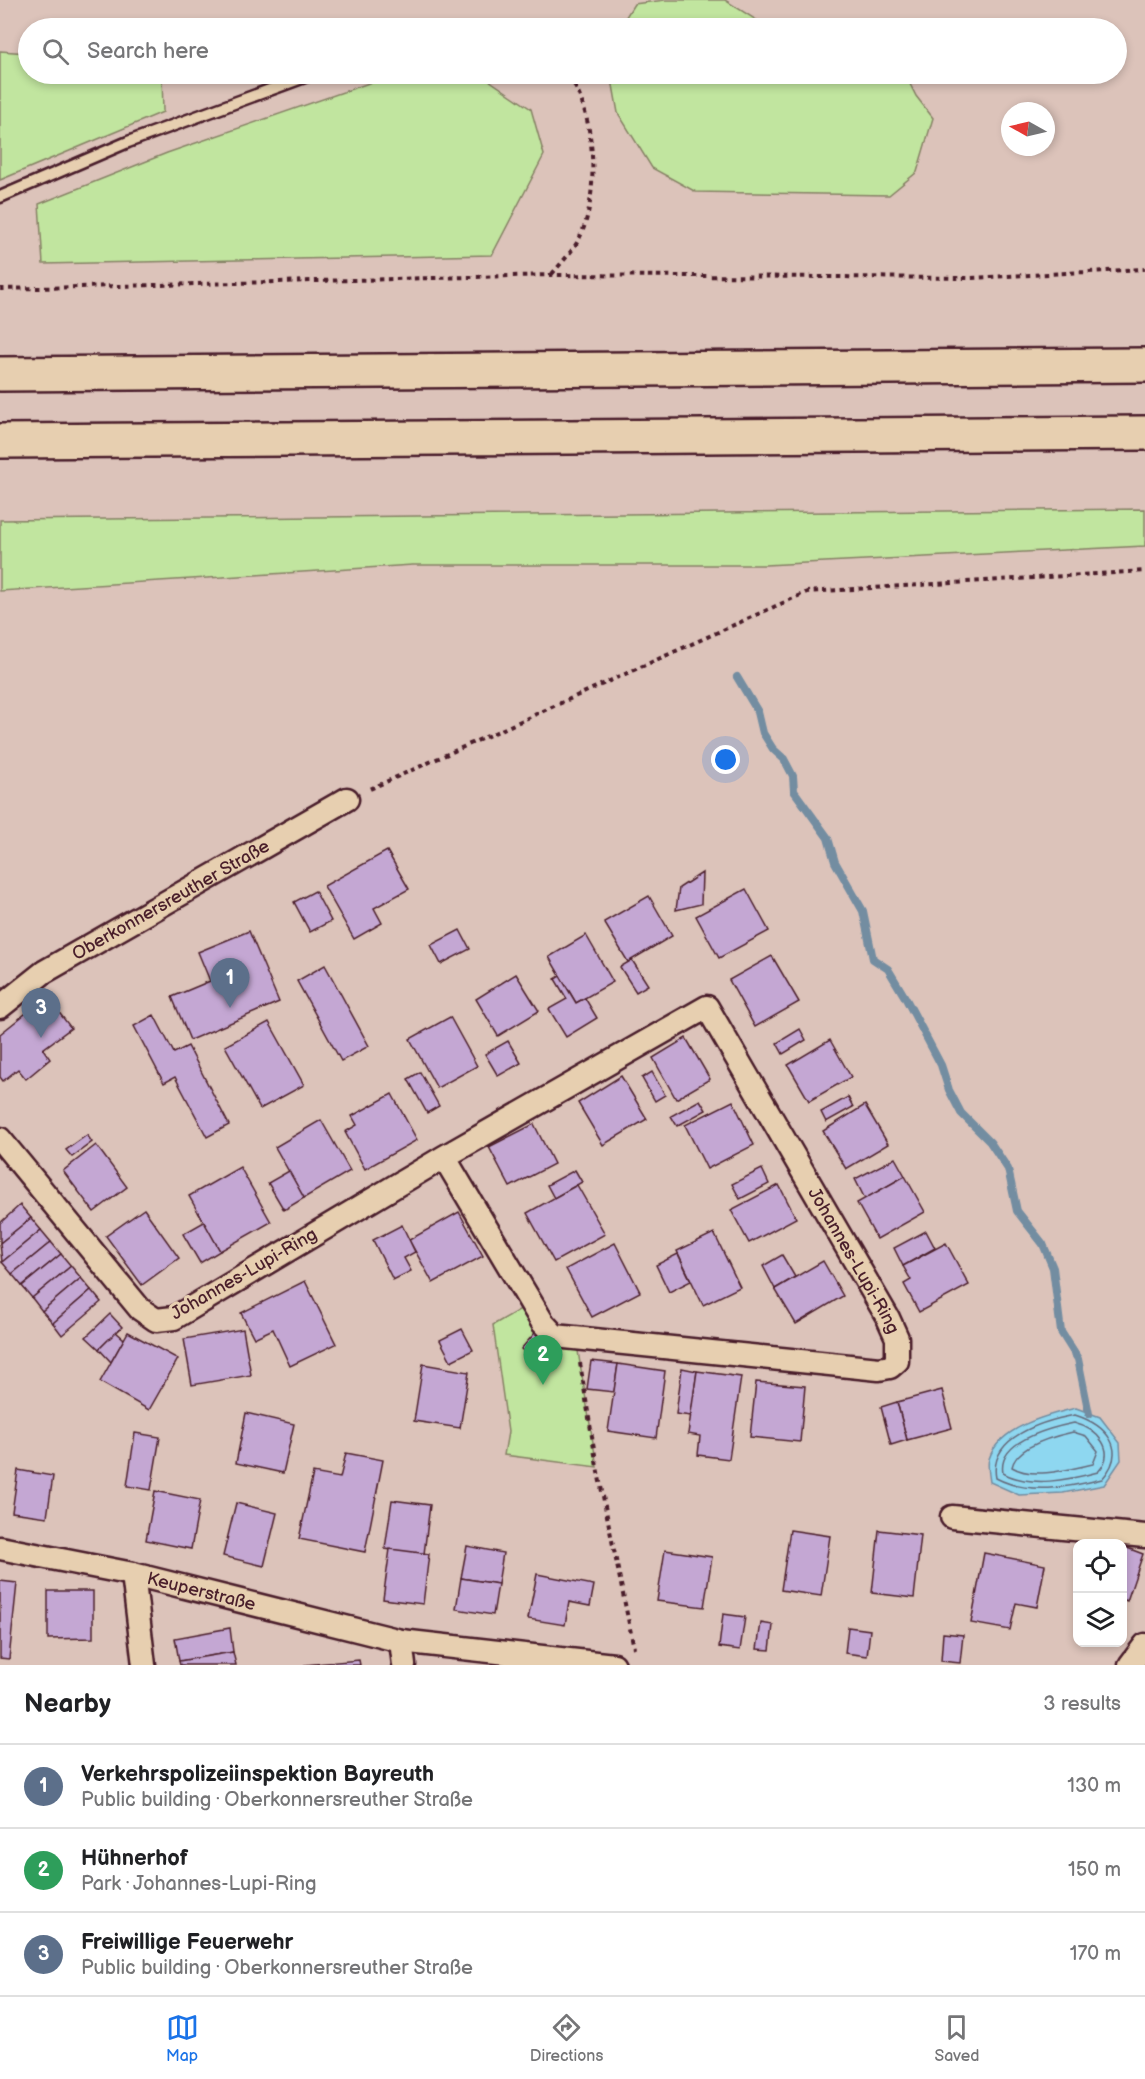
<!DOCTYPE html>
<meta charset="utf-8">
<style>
:root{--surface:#fff;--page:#f6f6f6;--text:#202124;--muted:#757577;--line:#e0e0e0;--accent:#1a73e8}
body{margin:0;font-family:"Balsamiq Sans",sans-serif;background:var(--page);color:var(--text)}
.controls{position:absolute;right:18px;bottom:18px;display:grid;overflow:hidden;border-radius:12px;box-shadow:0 3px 9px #0003}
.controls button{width:54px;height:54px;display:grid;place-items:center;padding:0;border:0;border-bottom:2px solid var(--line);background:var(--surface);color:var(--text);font:30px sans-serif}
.compass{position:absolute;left:1001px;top:102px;width:54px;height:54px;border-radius:50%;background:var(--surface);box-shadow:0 3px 9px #0003;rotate:278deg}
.you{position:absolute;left:726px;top:760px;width:21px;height:21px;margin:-15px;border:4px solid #fff;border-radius:50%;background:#1a73e8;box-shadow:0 0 0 9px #1a73e833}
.badge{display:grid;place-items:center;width:39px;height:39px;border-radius:50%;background:var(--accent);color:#fff;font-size:20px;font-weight:700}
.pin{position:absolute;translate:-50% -50px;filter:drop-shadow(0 2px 3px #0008)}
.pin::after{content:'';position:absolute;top:32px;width:21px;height:18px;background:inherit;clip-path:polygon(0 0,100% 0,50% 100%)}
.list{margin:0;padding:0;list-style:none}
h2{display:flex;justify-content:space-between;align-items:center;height:78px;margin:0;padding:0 24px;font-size:26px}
h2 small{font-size:20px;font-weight:400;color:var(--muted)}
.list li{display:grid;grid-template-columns:39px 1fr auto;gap:18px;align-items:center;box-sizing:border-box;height:84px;padding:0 24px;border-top:2px solid var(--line)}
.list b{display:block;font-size:22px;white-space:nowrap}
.list p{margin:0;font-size:20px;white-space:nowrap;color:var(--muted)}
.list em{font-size:20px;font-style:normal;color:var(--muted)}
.icon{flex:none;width:33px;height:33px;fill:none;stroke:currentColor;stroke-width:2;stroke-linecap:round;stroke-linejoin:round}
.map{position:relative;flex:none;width:1145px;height:1665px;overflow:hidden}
.search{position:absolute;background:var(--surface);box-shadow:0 3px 9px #0003;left:18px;right:18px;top:18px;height:66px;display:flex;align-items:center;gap:15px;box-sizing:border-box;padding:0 21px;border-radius:33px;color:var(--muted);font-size:22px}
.sheet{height:330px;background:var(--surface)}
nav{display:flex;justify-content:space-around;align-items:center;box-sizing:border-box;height:84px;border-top:2px solid var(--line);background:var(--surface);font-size:16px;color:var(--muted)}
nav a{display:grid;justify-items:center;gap:3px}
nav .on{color:var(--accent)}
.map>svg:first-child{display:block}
</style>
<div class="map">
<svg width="1145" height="1665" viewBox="0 0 1145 1665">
<rect width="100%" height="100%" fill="#dcc3ba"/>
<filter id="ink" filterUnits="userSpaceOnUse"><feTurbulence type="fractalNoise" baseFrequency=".0167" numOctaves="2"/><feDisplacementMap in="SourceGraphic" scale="12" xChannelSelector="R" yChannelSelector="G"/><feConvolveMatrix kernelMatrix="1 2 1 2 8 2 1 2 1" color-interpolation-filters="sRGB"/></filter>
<g filter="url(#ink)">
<g fill="#c1e59f" stroke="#868265" stroke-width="1.5">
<path d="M665,0H725L769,28H619L634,4Z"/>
<path d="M0,51L28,53V74H162L163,112L0,180Z"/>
<path d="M424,74H480L531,109L544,155L492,255L43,264L39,204L167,153L369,83Z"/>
<path d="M611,74H905L916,96L933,118L917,172L889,195L696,192L652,168L618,113Z"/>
<path d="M1145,509V546L765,565H413L0,591V520Z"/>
<path d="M531,1303L576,1339L597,1467L504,1455L508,1432L493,1325Z"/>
</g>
<path fill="#8ed7f0" stroke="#738da1" stroke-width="1.5" d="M1076,1408L1100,1417L1120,1443L1121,1460L1104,1485L1063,1493L1019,1495L990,1482C989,1475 987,1465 989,1459C999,1427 1047,1415 1076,1408Z"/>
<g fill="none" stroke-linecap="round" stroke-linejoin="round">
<g stroke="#65697a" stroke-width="1.5">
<path d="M1075,1415C1106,1425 1129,1449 1102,1479C1067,1488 1028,1495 996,1478C988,1437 1043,1421 1075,1415Z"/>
<path d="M1074,1423C1097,1429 1118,1450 1098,1472C1068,1480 1031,1488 1003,1473C997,1441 1050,1428 1074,1423Z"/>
<path d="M1073,1432L1086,1436L1098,1451L1093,1464C1070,1469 1033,1480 1012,1467C1016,1446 1055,1436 1073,1432Z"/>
</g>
<path stroke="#738da1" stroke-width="8" d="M737,677L758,712L763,733L773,749L784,759L793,776L794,791L828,838L835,862L863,911L873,959L888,969L906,999L941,1065L949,1090L961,1113L990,1142L1008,1169L1017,1211L1043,1244L1053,1268L1061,1332L1078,1359L1089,1414"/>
</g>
<g fill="#c4a7d3" stroke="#4a1f2b" stroke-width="1.5">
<path d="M387,851L409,889L374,908L382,923L354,939L324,886Z"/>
<path d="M702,873L701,904L676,910L679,888Z"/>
<path d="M746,889L769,931L719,958L696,916Z"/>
<path d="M315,891L331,921L310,932L294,902Z"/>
<path d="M649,896L672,936L628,962L604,922Z"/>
<path d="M460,930L470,949L441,964L431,945Z"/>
<path d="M249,931L279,1002L190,1040L172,997L210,981L198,952Z"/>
<path d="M586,935L613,982L576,1003L549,957Z"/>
<path d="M772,956L799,1002L755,1027L729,980Z"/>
<path d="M632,960L648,985L636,992L620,967Z"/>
<path d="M325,965L369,1046L341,1061L297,981Z"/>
<path d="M516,974L539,1011L498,1036L476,999Z"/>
<path d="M560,976L576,1003L585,998L597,1018L566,1037L549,1009L567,999L555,979Z"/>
<path d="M40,1002L48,1010L54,1006L71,1028L43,1049L50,1059L26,1079L18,1069L3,1081L0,1077V1034Z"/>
<path d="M154,1015L174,1053L188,1046L229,1125L207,1137L175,1077L164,1083L134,1026Z"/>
<path d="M450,1017L477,1066L437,1088L410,1039Z"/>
<path d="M269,1022L304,1085L260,1109L225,1046Z"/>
<path d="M800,1029L806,1040L783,1054L777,1043Z"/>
<path d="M686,1038L710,1079L676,1099L653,1058Z"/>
<path d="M830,1040L851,1077L809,1101L788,1065Z"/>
<path d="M508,1041L521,1063L498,1076L485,1054Z"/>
<path d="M420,1072L439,1106L427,1113L408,1079Z"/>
<path d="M652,1072L665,1095L655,1101L642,1078Z"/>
<path d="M621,1076L647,1119L603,1145L578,1103Z"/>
<path d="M392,1094L417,1140L365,1169L345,1132L357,1125L352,1116Z"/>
<path d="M848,1097L853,1107L826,1122L821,1112Z"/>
<path d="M700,1100L706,1110L677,1126L671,1116Z"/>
<path d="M733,1101L754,1145L707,1169L685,1125Z"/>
<path d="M865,1105L888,1144L846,1169L823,1131Z"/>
<path d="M321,1120L350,1171L304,1198L275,1147Z"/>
<path d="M534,1124L554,1164L510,1187L489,1147Z"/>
<path d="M87,1135L92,1142L72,1157L66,1150Z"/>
<path d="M96,1145L127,1187L94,1212L63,1171Z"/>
<path d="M895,1158L905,1176L865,1199L855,1179Z"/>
<path d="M240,1167L271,1222L220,1251L189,1196Z"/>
<path d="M762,1169L769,1184L740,1199L732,1184Z"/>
<path d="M575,1170L582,1182L554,1198L547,1185Z"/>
<path d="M289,1171L304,1198L284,1210L268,1183Z"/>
<path d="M905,1176L925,1212L877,1239L857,1203Z"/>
<path d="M577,1185L605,1234L554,1262L527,1213Z"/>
<path d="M779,1185L796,1218L749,1243L731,1210Z"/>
<path d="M20,1205L31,1218L0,1243V1223Z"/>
<path d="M144,1209L179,1258L142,1285L106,1236Z"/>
<path d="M459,1212L483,1256L433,1283L409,1240Z"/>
<path d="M31,1218L41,1230L2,1262L0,1243Z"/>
<path d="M204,1222L220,1251L200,1263L183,1234Z"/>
<path d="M402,1225L415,1252L404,1258L411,1271L393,1280L373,1240Z"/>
<path d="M41,1230L51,1242L12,1274L2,1262Z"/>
<path d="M926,1231L935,1248L903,1266L894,1248Z"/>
<path d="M714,1233L740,1287L703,1305L677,1251Z"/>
<path d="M51,1242L61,1254L22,1286L12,1274Z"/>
<path d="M615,1243L640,1292L592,1317L566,1269Z"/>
<path d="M946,1243L969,1285L919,1312L904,1284L911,1280L903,1266Z"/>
<path d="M61,1254L71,1266L32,1298L22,1286Z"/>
<path d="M678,1254L691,1281L669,1292L656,1265Z"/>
<path d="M782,1255L795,1277L775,1289L763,1266Z"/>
<path d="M823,1261L843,1296L796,1324L775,1289Z"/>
<path d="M71,1266L81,1278L42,1311L32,1298Z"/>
<path d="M81,1278L91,1290L53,1323L42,1311Z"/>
<path d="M305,1281L336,1344L290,1366L273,1329L254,1338L241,1313Z"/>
<path d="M91,1290L101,1302L62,1335L53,1323Z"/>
<path d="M110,1314L122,1327L99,1349L86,1337Z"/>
<path d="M540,1327L555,1340L535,1362L521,1349Z"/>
<path d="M243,1329L251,1375L192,1385L184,1339Z"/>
<path d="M462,1329L473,1350L451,1361L440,1340Z"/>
<path d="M116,1332L124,1339L111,1362L99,1349Z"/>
<path d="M128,1332L178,1359L149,1410L100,1382Z"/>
<path d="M591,1361L618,1364L614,1392L587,1389Z"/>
<path d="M423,1364L469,1372L460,1428L414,1421Z"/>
<path d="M618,1364L665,1371L656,1438L608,1431Z"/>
<path d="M682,1368L697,1371L691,1416L676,1414Z"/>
<path d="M697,1371L741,1377L729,1459L698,1455L700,1436L688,1434Z"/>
<path d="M756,1382L805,1386L800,1442L750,1437Z"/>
<path d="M942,1390L952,1428L907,1440L897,1402Z"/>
<path d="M897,1402L907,1440L891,1445L881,1407Z"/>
<path d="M246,1413L294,1424L283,1473L236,1463Z"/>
<path d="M135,1433L160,1437L151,1490L127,1486Z"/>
<path d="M346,1453L383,1460L365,1552L299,1539L313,1473L340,1478Z"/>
<path d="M18,1470L53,1476L47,1517L12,1512Z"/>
<path d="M155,1491L200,1500L191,1549L146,1540Z"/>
<path d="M392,1500L430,1505L424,1554L385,1549Z"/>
<path d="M236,1503L277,1513L264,1566L223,1556Z"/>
<path d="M790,1530L830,1536L821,1596L781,1590Z"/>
<path d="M879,1530L921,1535L914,1598L872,1593Z"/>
<path d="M467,1546L503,1553L498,1584L461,1578Z"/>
<path d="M1122,1546L1143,1554L1127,1601L1122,1599Z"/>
<path d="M390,1549L429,1554L423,1604L383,1599Z"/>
<path d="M665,1550L712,1557L704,1607L657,1601Z"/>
<path d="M984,1553L1045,1565L1037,1607L1016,1603L1010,1630L971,1623Z"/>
<path d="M537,1574L594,1585L590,1606L569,1602L565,1625L528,1619Z"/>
<path d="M461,1578L498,1584L493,1615L456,1609Z"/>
<path d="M0,1581L17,1583L9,1659L0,1658Z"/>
<path d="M48,1591H93V1638L48,1639Z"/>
<path d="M723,1614L745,1617L740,1650L719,1647Z"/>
<path d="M761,1623L773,1625L770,1650L757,1649Z"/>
<path d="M848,1627L870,1630L867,1656L845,1653Z"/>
<path d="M230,1628L233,1652L179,1661L175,1638Z"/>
<path d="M943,1633L963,1635L960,1663L941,1661Z"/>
<path d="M233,1652L236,1665H180L179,1661Z"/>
<path d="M359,1660L360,1665H304Z"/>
</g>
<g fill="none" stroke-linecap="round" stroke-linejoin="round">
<defs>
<path id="service" d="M0,197L128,142L313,74"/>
<g id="minor">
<path id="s1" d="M0,1007L44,972L347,799"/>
<path id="s2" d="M0,1139L140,1309L156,1320L174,1318L444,1157L707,1007L888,1318L897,1338V1361L890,1367L879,1369L555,1336L543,1323L444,1157"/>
<path d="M952,1517L1145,1536"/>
<path id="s3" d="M0,1548L133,1574L401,1641L614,1665"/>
<path d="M133,1574L144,1665"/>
<path d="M401,1641L404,1665"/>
<path d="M1130,1665L1145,1645"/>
</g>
<g id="motorway">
<path d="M0,374L1145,365"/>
<path d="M0,441L1145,433"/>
</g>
</defs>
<use href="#service" stroke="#4a1f2b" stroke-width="15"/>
<use href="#minor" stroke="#4a1f2b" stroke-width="27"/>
<use href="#motorway" stroke="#4a1f2b" stroke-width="38"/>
<g stroke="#4a1f2b" stroke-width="4" stroke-dasharray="4.5 4.5" stroke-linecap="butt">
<path d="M552,274C561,263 574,250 580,237C600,195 596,111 567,74"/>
<path d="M0,289L551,275L970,278L1145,269"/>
<path d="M370,789L807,592L1145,571"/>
<path d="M580,1363L597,1467L634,1648"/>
</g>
<use href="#service" stroke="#e7cfb0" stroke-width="10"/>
<use href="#minor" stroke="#e7cfb0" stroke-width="22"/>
<use href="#motorway" stroke="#e7cfb0" stroke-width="33"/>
</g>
</g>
<g text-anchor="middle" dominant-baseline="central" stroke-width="6" stroke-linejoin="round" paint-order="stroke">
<g font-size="18" fill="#4a1f2b" stroke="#e7cfb0">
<text stroke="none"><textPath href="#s1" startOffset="202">Oberkonnersreuther Straße</textPath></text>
<text stroke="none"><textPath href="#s2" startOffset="1168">Johannes-Lupi-Ring</textPath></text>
<text transform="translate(244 1274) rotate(-30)">Johannes-Lupi-Ring</text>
<text stroke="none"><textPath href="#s3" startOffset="206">Keuperstraße</textPath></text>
</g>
</g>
</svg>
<div class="controls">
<button><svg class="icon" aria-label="locate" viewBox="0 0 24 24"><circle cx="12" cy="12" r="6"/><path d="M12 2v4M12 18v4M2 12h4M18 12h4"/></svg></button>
<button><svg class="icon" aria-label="layers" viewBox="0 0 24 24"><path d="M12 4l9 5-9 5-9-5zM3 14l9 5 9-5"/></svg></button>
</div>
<svg class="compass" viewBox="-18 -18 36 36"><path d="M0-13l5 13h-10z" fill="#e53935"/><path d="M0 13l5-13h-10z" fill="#757577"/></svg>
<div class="you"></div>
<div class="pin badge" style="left:230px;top:1008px;background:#5c6f8a">1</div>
<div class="pin badge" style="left:543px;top:1385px;background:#2e9e5b">2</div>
<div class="pin badge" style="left:41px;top:1038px;background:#5c6f8a">3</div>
<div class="search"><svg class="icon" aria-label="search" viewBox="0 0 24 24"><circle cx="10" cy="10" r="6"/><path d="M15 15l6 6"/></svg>Search here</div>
</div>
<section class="sheet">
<h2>Nearby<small>3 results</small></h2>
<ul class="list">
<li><span class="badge" style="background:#5c6f8a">1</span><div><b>Verkehrspolizeiinspektion Bayreuth</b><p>Public building · Oberkonnersreuther Straße</p></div><em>130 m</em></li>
<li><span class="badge" style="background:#2e9e5b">2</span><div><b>Hühnerhof</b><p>Park · Johannes-Lupi-Ring</p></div><em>150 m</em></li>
<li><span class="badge" style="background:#5c6f8a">3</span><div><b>Freiwillige Feuerwehr</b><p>Public building · Oberkonnersreuther Straße</p></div><em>170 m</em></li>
</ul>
</section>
<nav>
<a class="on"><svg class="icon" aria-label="map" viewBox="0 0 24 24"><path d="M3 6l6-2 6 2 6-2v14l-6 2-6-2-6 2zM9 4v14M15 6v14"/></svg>Map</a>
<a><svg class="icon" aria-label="directions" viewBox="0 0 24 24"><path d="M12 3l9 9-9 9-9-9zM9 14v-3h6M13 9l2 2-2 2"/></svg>Directions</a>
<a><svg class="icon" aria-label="saved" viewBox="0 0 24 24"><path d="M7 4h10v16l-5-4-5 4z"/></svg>Saved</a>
</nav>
